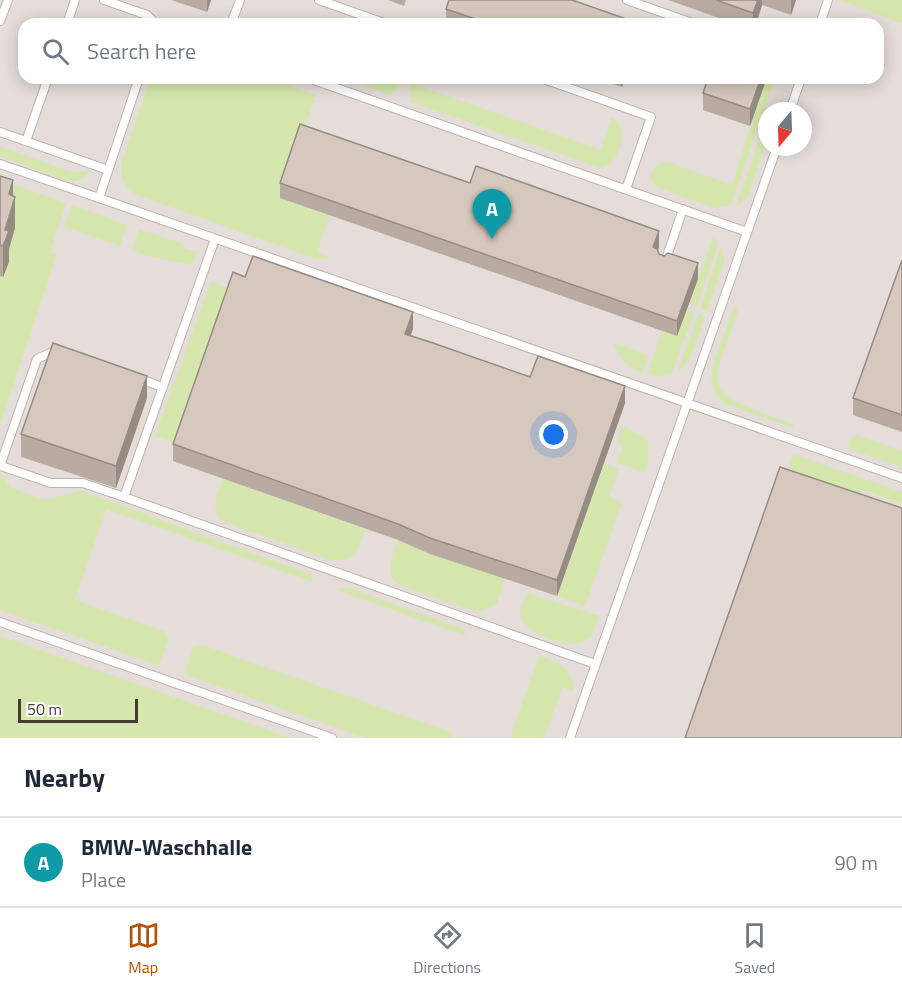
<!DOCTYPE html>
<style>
:root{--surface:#fff;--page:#f2f2f3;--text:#1f2937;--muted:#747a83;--line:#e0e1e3;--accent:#b45309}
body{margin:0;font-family:"Titillium Web",sans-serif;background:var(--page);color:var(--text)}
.compass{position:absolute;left:758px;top:102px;width:54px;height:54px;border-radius:50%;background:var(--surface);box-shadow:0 3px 15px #0003;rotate:199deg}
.scale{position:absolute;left:18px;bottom:15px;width:120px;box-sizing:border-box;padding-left:6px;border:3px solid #443b34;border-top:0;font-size:16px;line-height:21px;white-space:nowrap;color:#443b34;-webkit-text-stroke:4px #fff;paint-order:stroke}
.you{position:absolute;left:554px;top:435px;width:21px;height:21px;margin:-15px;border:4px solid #fff;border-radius:50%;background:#1a73e8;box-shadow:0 0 0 9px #1a73e833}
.badge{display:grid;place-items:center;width:39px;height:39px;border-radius:50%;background:var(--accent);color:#fff;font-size:20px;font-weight:700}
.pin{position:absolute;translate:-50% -50px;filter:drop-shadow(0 2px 3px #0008)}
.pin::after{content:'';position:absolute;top:32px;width:21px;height:18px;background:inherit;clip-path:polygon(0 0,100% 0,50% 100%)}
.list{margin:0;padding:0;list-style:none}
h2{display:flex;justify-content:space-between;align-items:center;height:78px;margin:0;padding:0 24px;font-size:26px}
h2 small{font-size:20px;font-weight:400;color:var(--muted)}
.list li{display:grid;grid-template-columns:39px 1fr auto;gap:18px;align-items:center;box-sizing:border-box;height:90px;padding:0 24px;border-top:2px solid var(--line)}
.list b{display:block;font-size:22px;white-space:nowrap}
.list p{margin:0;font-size:20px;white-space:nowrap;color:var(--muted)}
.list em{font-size:20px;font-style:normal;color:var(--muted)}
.icon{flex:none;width:33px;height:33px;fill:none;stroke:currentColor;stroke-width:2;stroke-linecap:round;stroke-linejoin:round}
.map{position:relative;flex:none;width:902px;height:738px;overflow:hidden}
.search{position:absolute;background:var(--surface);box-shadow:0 3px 15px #0003;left:18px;right:18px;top:18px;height:66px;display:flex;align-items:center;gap:15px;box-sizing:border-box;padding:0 21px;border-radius:18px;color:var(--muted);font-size:22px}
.sheet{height:168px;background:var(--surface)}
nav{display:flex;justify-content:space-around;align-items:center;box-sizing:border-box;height:84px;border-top:2px solid var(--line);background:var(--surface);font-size:16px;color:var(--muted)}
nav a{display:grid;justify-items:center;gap:3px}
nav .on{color:var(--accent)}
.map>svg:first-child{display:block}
</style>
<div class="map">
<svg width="902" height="738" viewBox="0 0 902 738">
<rect width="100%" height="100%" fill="#f2ebe4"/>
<path fill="#e4ddd9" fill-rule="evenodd" d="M0,0H902V738H0ZM24,24H878V78H24ZM767,111H803V147H767Z"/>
<g fill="#d5e7ac">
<path d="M839,0H902V23Z"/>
<path d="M151,78H267L316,95L280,198L330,216L317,252L330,257L324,259H316L137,195C123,187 120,177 122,161Z"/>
<path d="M342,78H395L403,81L390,95Z"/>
<path d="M750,78H775L731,205L714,208L659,188C652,183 649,178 653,169L662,162H668L732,185L764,83Z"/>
<path d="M410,83L601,150L612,117C630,128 620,162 603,168L598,167L411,102Z"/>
<path d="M767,117V141L747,199L736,206Z"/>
<path d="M0,146L71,172L89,171C84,180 78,181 68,181L0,156Z"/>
<path d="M0,180L66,203L50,252L57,254L0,425Z"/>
<path d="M72,205L127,225L120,246L64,227Z"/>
<path d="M139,229L185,245L184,248L197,252L192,265L152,257L132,250Z"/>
<path d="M713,237L718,243L696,307L689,304Z"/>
<path d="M721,246L724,262L707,311L700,308Z"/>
<path d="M211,282L233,289L179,445L155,436Z"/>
<path d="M736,306L738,311L718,368L717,379L720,389L732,401L794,425V428L723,403L715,392L711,379L713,366L733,309Z"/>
<path d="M687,310L694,313L672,373L660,376L647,375L662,331L677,336Z"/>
<path d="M698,314L705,317L689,361L678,371Z"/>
<path d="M613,343L648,355L642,373C627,368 619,356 613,343Z"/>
<path d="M622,426L641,435L648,443V463L645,473L617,463L623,445L617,442Z"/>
<path d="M856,435L902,451V467L852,450L848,445L850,439Z"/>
<path d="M793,454L902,492V504L862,490L856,506L784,480Z"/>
<path d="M604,463L619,469L609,497L622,502L585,606L557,596Z"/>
<path d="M0,473L11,488L45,500L81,491L310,574L313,582L106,509L75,600L165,632L169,639L159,665L0,610Z"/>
<path d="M223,479L365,529C358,549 358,561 333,561L222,521C209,509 218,494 223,479Z"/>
<path d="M398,540L430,554L505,578L497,603L482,611L471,610L398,584C384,571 393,555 398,540Z"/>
<path d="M347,587L463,629L466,636L337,590Z"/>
<path d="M527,593L599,616L592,636C587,640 581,643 575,644C559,645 519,631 520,611C521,606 525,598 527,593Z"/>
<path d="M0,636L290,738H0Z"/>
<path d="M202,645L450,732L454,738H366L186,675L185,673L193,647Z"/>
<path d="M539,656C556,662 575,669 573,691L563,687L544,738H510Z"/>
</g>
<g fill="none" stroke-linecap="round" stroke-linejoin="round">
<defs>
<g id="service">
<path d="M104,0L147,15L156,24"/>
<path d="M319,0L387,24"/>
<path d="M627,0L695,24"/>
<path d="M0,21L8,0"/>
<path d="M67,24L75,0"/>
<path d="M231,24L240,0"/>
<path d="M820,24L828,0"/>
<path d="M139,78L99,198L902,478"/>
<path d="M308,78L747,232"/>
<path d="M541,78L651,117L626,189"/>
<path d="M790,111L801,78"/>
<path d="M0,132L108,170"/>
<path d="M26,141L48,78"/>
<path d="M0,164L99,198"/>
<path d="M215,239L124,497L595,664"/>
<path d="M665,262L683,209"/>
<path d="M138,378L162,387"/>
<path d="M0,466L37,359L57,350"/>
<path d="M1,466L51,483H83L124,497"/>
<path d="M0,622L332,738"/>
<path d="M570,738L777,147"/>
</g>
</defs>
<use href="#service" stroke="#c0b4a9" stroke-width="10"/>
<use href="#service" stroke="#fff" stroke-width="8"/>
</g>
<g fill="#b8aca2">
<path d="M171,0H211L207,12Z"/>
<path d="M388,0H406L404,6Z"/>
<path d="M668,0H796L791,15L762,5L756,24H736Z"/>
<path d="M446,9L638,24H446Z"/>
<path d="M596,78H625L622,87Z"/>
<path d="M765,78V83L750,126L703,110V93Z"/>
<path d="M0,176L13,196L15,228L9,249V262L3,277L0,276Z"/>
<path d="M280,183H470L659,247L658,251L659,254L698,279L677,336L280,198Z"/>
<path d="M902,260V432L853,415V398Z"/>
<path d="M245,277L413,329L410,335L530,377L625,403L557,596L430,554L398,540L173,461V444Z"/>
<path d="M147,398L116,488L21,457V434Z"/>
</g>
<g fill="#968c84">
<path d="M207,0H211L207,12Z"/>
<path d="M758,0H762V5L756,24H753V13Z"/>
<path d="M791,0H796L791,15Z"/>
<path d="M622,78H625L622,87Z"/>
<path d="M761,78H765V83L750,126V109Z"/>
<path d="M13,180V205L15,197V228L9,249V262L3,277V246L5,230L9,194Z"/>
<path d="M659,231V247L653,263V247Z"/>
<path d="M698,263V279L677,336V321Z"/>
<path d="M413,312V329L405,350V334Z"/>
<path d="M147,376V398L116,488V466Z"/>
<path d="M625,386V403L557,596V580Z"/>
</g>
<g fill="#d6c8bc" stroke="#968c84" stroke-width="1.5">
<path d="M449,0H572L638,23V24H490L446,9Z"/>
<path d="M716,0H758L753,13Z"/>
<path d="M708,78H761L750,109L703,93Z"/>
<path d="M300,124L470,183L476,166L659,231L653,247L657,249L659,254L664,256L668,253L698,263L677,321L280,183Z"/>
<path d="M0,176L13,180L9,194L15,197L5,230L9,231L3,246L0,245Z"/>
<path d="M253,256L413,312L405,334L433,343L530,377L538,356L625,386L557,580L430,538L398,524L173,444L233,272L245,277Z"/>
<path d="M902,260V415L853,398Z"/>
<path d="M53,343L147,376L116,466L21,434Z"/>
<path d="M780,467L902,508V738H685Z"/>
</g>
</svg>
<svg class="compass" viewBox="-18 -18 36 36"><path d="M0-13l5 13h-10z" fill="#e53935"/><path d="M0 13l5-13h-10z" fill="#747a83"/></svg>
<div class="scale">50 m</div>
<div class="you"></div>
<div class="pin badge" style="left:492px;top:239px;background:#0f9aa8">A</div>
<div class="search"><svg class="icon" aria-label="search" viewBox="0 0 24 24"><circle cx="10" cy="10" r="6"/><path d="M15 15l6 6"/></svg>Search here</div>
</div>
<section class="sheet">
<h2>Nearby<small></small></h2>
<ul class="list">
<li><span class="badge" style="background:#0f9aa8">A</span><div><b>BMW-Waschhalle</b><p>Place</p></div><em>90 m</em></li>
</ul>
</section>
<nav>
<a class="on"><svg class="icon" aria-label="map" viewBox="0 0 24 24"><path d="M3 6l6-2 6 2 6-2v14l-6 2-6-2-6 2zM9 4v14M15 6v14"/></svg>Map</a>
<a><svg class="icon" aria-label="directions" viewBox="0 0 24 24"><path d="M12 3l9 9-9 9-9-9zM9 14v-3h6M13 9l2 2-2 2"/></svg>Directions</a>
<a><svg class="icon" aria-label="saved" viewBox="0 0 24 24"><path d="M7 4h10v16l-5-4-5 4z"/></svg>Saved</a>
</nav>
